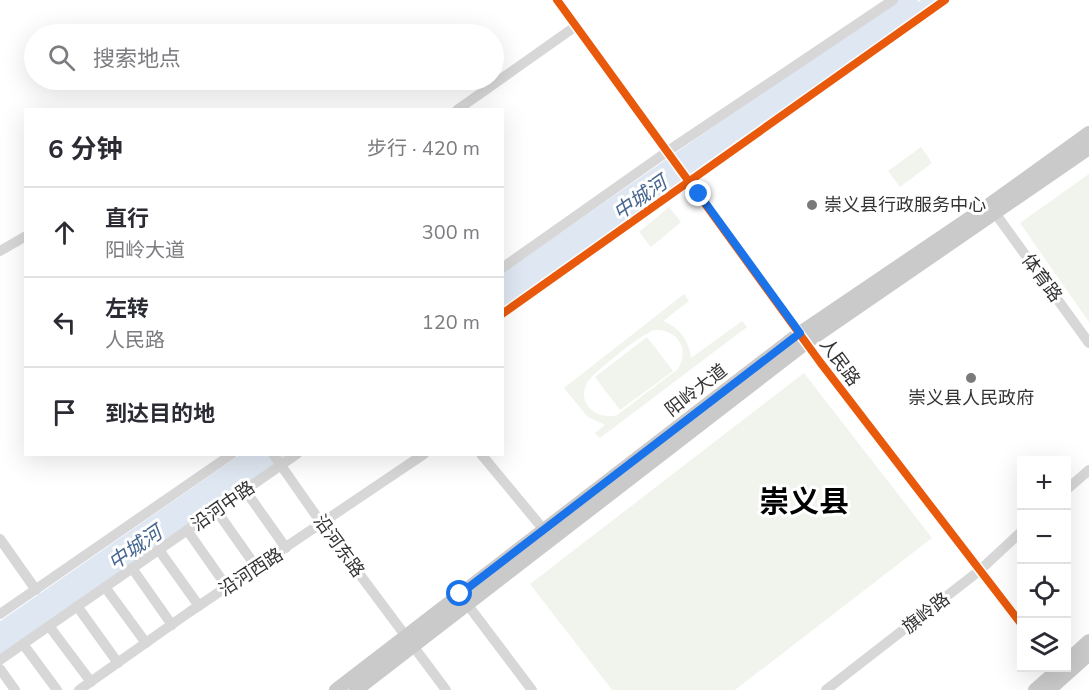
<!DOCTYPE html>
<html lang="zh">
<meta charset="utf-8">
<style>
:root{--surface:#fff;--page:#f7f7f7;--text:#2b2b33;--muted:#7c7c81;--line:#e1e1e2}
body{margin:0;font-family:"Nunito Sans","Noto Sans SC",sans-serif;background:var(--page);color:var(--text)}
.controls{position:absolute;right:18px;bottom:18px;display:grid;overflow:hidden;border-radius:0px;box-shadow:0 6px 24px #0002}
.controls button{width:54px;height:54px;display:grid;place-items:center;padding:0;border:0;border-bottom:2px solid var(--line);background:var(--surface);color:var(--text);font:30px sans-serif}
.stop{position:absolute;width:18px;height:18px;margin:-14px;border:4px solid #1a73e8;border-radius:50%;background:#fff}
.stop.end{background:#1a73e8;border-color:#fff;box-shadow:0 2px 6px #0008}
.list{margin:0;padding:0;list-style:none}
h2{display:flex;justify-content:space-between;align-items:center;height:78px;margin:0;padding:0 24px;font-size:26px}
h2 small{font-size:20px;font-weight:400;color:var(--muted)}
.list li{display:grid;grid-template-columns:39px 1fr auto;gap:18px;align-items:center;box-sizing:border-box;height:90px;padding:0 24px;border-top:2px solid var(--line)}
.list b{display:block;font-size:22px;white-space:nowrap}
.list p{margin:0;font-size:20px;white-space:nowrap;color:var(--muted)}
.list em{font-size:20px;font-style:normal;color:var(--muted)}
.icon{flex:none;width:33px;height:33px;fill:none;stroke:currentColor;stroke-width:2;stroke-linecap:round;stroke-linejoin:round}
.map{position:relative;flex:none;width:1089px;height:690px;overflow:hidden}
.search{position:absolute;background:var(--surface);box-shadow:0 6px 24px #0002;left:24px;top:24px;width:480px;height:66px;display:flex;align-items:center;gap:15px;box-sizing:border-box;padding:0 21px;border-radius:33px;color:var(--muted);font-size:22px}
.panel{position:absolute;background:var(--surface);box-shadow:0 6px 24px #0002;left:24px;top:108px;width:480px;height:348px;border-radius:0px}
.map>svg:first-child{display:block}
</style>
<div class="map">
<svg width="1089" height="690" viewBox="0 0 1089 690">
<rect width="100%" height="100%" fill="#fff"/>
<g fill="#f0f4ed" fill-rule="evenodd">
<path d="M921,147L932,163L900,187L888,171Z"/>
<path d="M1089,174V322L1020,223Z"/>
<path d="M669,207L681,222L651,247L639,232Z"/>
<path d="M684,294L689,301L663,321C680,328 689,340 691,358L742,321L747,327L600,438L595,433L605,425L588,417L564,388ZM659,330C680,332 689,351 678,369L617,415C597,421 576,403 587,383C591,374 640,336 650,332C653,330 655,330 659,330Z"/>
<path d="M647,337L673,371L620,410L595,377Z"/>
<path d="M804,373L932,538L735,690H612L530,584Z"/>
</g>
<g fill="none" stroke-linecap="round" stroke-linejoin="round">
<g stroke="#dfe7f2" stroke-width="16">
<path d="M502,283L910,0"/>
<path d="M502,300L935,0"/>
<path d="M0,631L255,454"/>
<path d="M0,648L279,454"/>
</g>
<g stroke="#d7d7d7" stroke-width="10">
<path d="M557,0L820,362L1022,625"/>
<path d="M457,110L576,26"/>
<path d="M995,213L1089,343"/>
<path d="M0,251L26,236"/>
<path d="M502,268L668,151L893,0"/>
<path d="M502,314L945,0"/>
<path d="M273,454L322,524L446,690"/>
<path d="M481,454L544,530"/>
<path d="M245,490L286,548"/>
<path d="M1066,490L1089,470"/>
<path d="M216,510L257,568"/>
<path d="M187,530L227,587"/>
<path d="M0,539L36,590"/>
<path d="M159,550L199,606"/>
<path d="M132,568L172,625"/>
<path d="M105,587L146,643"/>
<path d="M467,604L532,690"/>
<path d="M77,606L118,663"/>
<path d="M0,614L232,454"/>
<path d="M49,626L91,682"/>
<path d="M23,644L57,690"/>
<path d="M0,660L297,454"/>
<path d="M0,669L15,690"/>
<path d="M79,690L188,613L424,454"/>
<path d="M826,690L979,571L1022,531"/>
</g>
<g stroke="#cacaca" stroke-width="14">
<path d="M1066,662L1089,641"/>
<path d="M336,690L800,333L989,205L1089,133"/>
<path d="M356,690L807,342L1089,148"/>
<path d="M1035,690L1060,668"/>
<path d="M1049,690L1089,654"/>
</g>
<defs>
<g id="cycleway">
<path d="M557,0L820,362L1022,625"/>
<path d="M502,314L945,0"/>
</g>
</defs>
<use href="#cycleway" stroke="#fff" stroke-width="11"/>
<use href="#cycleway" stroke="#e8590c" stroke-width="8"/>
</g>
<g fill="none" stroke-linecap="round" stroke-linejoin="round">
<path stroke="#1a73e8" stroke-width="8" d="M460,594L800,333L699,194"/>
</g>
<g fill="#7a7a7a" stroke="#fff" stroke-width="2">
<circle cx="812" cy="205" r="6"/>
<circle cx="971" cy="378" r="6"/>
</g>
<g text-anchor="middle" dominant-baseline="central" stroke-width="6" stroke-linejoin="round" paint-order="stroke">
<g font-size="18" fill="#333" stroke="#fff" text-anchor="start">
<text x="824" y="205">崇义县行政服务中心</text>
<text x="971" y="398" text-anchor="middle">崇义县人民政府</text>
</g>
<g font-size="18" fill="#333" stroke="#fff">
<text transform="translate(1042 278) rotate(54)">体育路</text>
<text transform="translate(840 362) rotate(54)">人民路</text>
<text transform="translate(696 390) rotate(-38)">阳岭大道</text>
<text transform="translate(223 506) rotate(-35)">沿河中路</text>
<text transform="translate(339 546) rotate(54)">沿河东路</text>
<text transform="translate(251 572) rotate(-33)">沿河西路</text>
<text transform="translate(926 613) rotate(-38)">旗岭路</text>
</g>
<g font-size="20" font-style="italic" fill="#456690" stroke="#fff">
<text transform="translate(640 198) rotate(-35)">中城河</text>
<text transform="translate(135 548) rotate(-35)">中城河</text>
</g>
<g font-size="30" font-weight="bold" fill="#000" stroke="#fff">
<text x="804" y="502">崇义县</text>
</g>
</g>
</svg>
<div class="controls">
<button>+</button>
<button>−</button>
<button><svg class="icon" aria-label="locate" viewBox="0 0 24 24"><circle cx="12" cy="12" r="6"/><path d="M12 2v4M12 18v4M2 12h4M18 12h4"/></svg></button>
<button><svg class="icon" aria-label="layers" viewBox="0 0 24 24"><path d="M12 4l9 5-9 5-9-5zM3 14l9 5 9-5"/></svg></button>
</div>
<div class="stop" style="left:460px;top:594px"></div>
<div class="stop end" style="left:699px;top:194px"></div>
<div class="search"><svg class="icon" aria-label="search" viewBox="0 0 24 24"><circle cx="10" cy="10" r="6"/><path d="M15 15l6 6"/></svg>搜索地点</div>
<section class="panel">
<h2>6 分钟<small>步行 · 420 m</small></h2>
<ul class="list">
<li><svg class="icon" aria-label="ahead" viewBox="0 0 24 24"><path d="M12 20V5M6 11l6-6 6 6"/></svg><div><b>直行</b><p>阳岭大道</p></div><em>300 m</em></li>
<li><svg class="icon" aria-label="left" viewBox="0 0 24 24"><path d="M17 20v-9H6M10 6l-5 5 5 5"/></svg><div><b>左转</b><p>人民路</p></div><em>120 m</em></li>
<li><svg class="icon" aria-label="arrive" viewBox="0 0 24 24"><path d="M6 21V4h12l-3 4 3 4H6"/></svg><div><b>到达目的地</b></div></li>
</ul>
</section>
</div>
